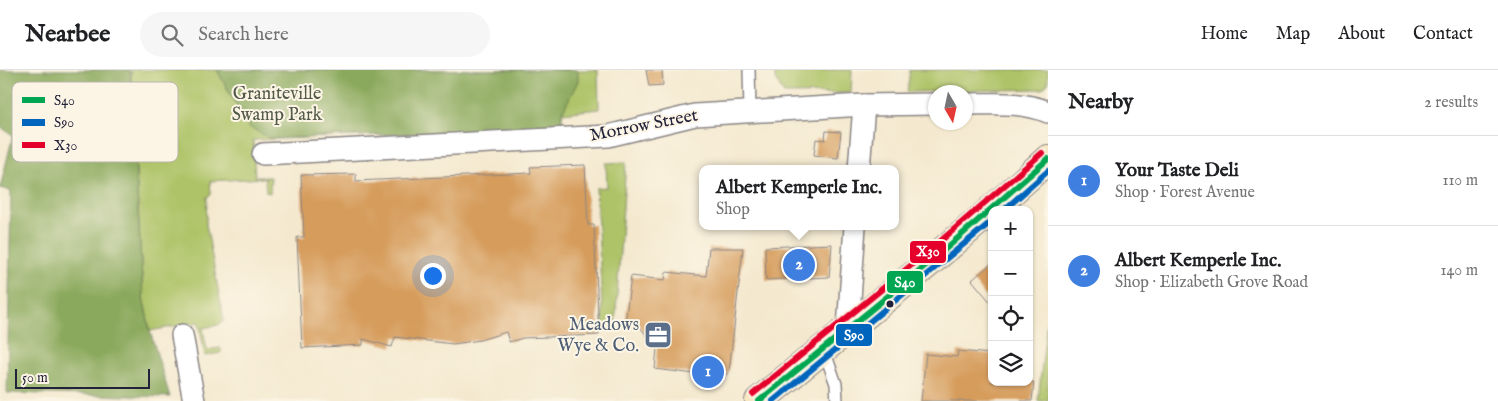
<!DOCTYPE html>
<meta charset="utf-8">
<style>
:root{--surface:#fff;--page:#f6f6f6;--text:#202124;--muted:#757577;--line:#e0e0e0;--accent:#d1495b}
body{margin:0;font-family:"IM FELL English",serif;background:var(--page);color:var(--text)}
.controls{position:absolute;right:15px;bottom:15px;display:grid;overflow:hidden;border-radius:10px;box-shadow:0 1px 4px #0004}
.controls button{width:45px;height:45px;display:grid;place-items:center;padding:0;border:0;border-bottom:1px solid var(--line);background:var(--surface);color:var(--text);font:25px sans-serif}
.compass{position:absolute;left:928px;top:15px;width:45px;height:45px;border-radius:50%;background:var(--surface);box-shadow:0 1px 4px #0004;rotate:171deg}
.scale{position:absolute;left:15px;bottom:12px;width:135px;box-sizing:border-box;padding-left:5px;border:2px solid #22223b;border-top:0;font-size:14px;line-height:18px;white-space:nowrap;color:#22223b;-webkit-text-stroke:4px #fcf5e5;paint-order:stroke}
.you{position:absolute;left:432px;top:205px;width:18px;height:18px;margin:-12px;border:4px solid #fff;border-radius:50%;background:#1a73e8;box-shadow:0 0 0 8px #1a73e833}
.badge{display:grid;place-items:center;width:32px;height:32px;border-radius:50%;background:var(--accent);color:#fff;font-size:16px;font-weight:700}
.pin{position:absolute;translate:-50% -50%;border:2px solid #fff;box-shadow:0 1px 5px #0006}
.popup{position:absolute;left:699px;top:95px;width:200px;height:65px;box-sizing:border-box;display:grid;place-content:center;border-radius:10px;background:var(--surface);filter:drop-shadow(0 1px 4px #0005);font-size:16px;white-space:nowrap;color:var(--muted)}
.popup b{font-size:19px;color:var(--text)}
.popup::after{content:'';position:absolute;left:50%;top:100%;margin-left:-10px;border:10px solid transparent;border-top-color:var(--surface)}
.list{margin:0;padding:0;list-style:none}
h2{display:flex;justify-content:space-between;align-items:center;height:65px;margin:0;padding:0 20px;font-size:21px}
h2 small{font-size:16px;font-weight:400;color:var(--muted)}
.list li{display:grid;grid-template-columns:32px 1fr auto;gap:15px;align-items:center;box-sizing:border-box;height:90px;padding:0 20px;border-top:1px solid var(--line)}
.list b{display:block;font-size:19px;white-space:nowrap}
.list p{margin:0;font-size:16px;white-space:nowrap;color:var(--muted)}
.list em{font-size:16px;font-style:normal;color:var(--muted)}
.icon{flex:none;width:28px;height:28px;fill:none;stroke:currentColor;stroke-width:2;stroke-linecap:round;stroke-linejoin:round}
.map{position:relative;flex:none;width:1048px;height:331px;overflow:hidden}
header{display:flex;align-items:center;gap:30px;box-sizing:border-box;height:70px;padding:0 25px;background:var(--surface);border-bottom:1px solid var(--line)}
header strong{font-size:24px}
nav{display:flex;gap:28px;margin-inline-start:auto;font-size:18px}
.search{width:350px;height:45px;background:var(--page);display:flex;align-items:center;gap:12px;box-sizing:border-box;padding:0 18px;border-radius:28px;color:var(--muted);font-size:19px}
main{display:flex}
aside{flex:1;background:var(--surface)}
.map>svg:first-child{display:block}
</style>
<header>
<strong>Nearbee</strong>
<div class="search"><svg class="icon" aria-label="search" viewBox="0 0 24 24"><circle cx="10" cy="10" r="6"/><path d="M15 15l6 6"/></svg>Search here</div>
<nav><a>Home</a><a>Map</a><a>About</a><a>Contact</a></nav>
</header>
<main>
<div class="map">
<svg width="1048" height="331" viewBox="0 0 1048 331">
<rect width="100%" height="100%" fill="#fcf5e5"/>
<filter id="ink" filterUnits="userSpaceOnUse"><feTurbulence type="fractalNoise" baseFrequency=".02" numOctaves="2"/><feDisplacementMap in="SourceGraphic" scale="10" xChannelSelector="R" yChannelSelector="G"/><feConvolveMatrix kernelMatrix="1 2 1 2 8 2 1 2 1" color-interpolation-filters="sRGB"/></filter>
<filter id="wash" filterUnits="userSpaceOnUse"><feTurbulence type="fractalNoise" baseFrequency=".0096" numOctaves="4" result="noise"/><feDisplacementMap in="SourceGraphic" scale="20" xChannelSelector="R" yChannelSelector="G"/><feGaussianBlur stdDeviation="1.12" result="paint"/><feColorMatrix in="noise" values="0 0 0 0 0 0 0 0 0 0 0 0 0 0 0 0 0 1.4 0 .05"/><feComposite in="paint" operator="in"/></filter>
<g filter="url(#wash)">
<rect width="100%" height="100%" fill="#f4e9cf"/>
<g fill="#aec367" stroke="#687251">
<path d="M132,0H217L242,45L240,0H598L599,39L562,43V58L253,70L255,107H271L270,123L266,122L265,108L210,111L211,124L207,127L206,154L224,251L218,255L203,258L207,280L220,278L222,280L220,283L205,286L199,252L150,261L143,227L131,6Z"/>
<path d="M775,0H852L851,23L784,24L775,9Z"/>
<path d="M910,0H1048V14L1042,19L907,22Z"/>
<path d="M626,92L615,256H603L596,118L607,117L606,93Z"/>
<path d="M1048,241V331H1038Z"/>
</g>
<g fill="#8aa95c" stroke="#56664c">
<path d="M0,0H130L143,227L150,261L170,327L7,323L11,121L0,118L13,65L0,57Z"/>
<path d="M217,0H578V11L562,43V58L271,69L249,57Z"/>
</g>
<g id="blocks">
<g fill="#d69c5b">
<path d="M646,0H662L663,15L649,16Z"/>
<path d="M826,61L841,62L838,88L814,85L816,69L825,70Z"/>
<path d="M585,95L588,155H594L599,265L523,268L509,272L506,262L480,270L453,274L395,267L392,277L363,269V275L302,278L297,167H304L301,105L356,104V111L531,103L530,97Z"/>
<path d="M832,174L829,207L766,210L765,177Z"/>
<path d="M709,178H743L729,302L720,310L695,308V304L655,299L657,278L639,256L625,254L631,206L665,210L666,202L706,206Z"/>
<path d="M992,193V234L972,210Z"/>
<path d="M958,281L992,284V312H1034L1032,331H921L926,284L957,287Z"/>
</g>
</g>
</g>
<g filter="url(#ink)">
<use href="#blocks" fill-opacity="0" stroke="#8b8685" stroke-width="1"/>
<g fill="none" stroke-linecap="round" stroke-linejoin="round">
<defs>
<g id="service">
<path d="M749,0L750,41"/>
<path d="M824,280L836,314L837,331"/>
</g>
<g id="minor">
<path d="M966,34C993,34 1022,31 1048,42"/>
<path d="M263,84L608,66L695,45L864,35L936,34"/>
<path d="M859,99L864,35"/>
<path d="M848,259L855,156"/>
<path d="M182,265L194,331"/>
</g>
<path id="secondary" d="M759,331C856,252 956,174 1048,89"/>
</defs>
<use href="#service" stroke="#8b8685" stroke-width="14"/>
<use href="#minor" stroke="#8b8685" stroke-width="24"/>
<use href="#secondary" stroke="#8b8685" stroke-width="30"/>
<use href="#service" stroke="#fff" stroke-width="11"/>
<use href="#minor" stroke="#fff" stroke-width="21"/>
<use href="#secondary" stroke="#f7e8c3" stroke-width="28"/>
<defs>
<path id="bus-1" d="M759,331L942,182L1048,89"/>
<g id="bus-2">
<path d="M1004,140L1048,101"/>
<path d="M773,331L992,151"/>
</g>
<path id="bus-3" d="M753,324L936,175L1042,83"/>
</defs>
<use href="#bus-1" stroke="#fcf5e5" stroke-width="10"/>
<use href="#bus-2" stroke="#fcf5e5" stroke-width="10"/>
<use href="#bus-3" stroke="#fcf5e5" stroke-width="10"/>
<use href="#bus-1" stroke="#00a651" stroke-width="6"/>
<use href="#bus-2" stroke="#0065bd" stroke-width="6"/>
<use href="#bus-3" stroke="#e4002b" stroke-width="6"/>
</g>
</g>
<defs>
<symbol id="office-square" viewBox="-11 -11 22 22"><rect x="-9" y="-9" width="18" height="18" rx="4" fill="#5c6f8a" stroke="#fcf5e5"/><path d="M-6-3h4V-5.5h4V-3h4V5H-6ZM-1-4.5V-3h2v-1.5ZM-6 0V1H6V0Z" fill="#fff"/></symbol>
</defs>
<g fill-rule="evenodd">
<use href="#office-square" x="642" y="249" width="32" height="32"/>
</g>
<circle fill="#22223b" stroke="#fcf5e5" stroke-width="2" cx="890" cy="234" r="4.5"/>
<g text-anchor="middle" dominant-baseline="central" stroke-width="4" stroke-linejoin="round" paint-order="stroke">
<g font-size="18" fill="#535a4a" stroke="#fcf5e5">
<text x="277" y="24">Graniteville<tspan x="277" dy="21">Swamp Park</tspan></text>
</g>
<g font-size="18" fill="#22223b" stroke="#fcf5e5">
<text transform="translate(644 56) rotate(-11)">Morrow Street</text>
</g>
<g font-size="18" fill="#4e5e75" stroke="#fcf5e5" text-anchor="end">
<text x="639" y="255">Meadows<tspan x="639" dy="21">Wye &amp; Co.</tspan></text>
</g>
</g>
<rect x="12" y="12" width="166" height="80" rx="8" fill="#fcf5e5" stroke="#bbb6b2" stroke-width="1"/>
<rect x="22" y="27" width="23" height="6" fill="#00a651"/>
<rect x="22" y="49" width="23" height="7" fill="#0065bd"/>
<rect x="22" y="72" width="23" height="6" fill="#e4002b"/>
<g font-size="14" fill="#22223b">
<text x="54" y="35">S40</text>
<text x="54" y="57">S90</text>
<text x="54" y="80">X30</text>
</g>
<g stroke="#fcf5e5" stroke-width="2">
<rect x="909" y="170" width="38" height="24" rx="5" fill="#e4002b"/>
<rect x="886" y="200" width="38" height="24" rx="5" fill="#00a651"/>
<rect x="835" y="253" width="38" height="24" rx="5" fill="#0065bd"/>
</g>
<g font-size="14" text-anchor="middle" font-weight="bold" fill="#fff">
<text x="928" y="186">X30</text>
<text x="905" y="217">S40</text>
<text x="854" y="270">S90</text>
</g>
</svg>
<div class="controls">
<button>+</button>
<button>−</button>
<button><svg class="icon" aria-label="locate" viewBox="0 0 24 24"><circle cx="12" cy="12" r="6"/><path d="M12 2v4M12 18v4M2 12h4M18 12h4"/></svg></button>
<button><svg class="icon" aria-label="layers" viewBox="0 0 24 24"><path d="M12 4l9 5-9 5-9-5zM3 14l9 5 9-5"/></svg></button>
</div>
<svg class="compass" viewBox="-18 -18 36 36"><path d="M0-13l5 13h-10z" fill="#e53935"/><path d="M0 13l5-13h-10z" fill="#757577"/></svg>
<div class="scale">50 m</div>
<div class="you"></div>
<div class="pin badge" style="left:708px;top:302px;background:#3f7fe0">1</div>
<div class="pin badge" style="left:799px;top:195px;background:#3f7fe0">2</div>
<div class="popup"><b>Albert Kemperle Inc.</b>Shop</div>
</div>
<aside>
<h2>Nearby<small>2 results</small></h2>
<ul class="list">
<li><span class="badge" style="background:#3f7fe0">1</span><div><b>Your Taste Deli</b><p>Shop · Forest Avenue</p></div><em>110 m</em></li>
<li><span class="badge" style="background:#3f7fe0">2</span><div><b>Albert Kemperle Inc.</b><p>Shop · Elizabeth Grove Road</p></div><em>140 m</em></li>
</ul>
</aside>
</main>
